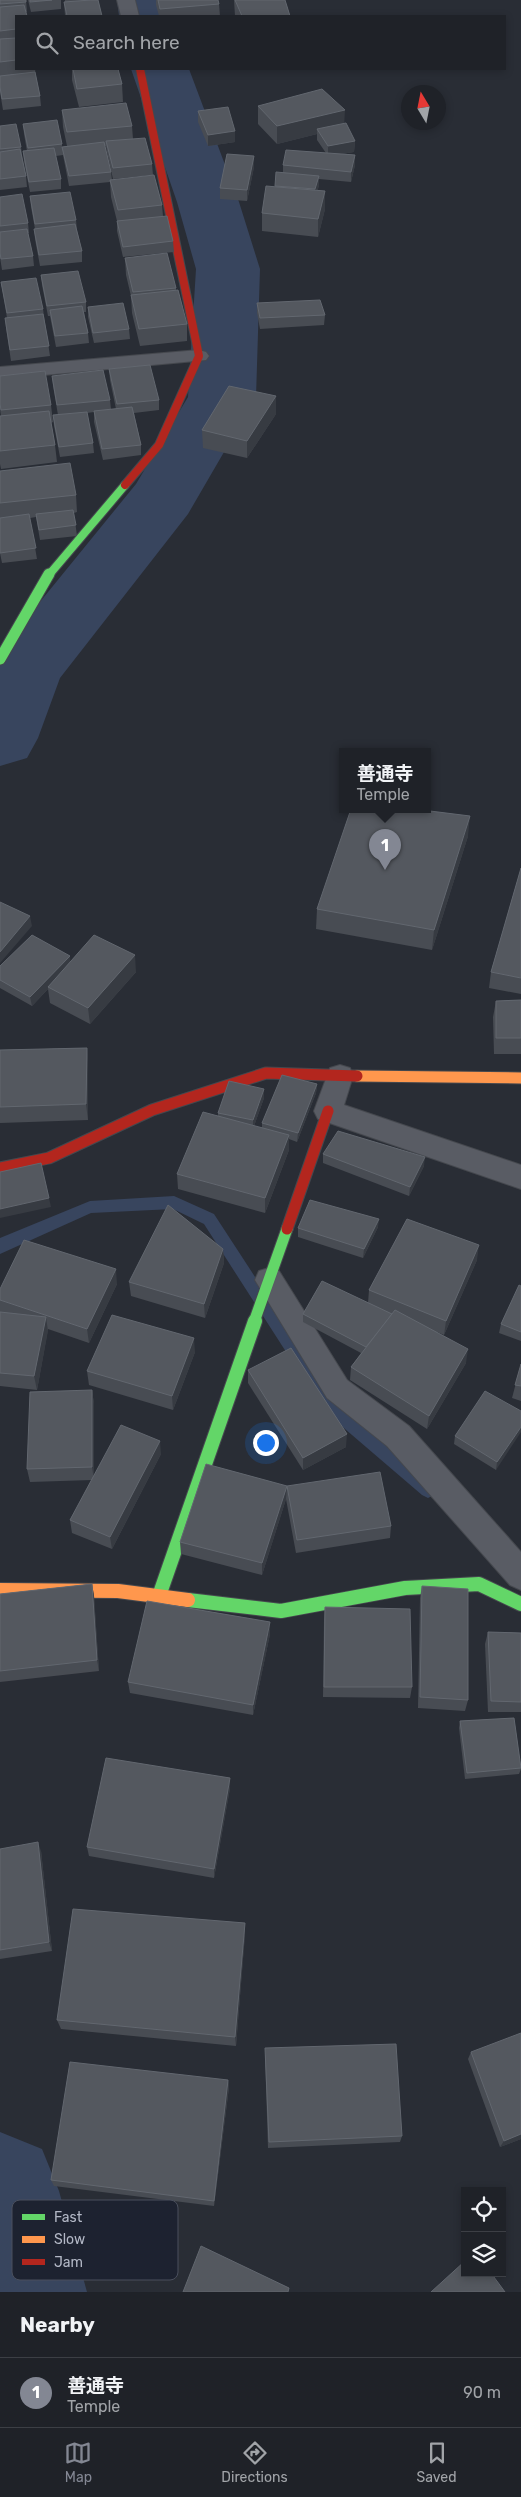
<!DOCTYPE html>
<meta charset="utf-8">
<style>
:root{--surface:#1f2228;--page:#272a30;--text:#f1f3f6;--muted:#a1a4a8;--line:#3c3f45;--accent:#838793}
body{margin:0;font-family:Rubik,"Noto Sans JP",sans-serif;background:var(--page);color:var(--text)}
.controls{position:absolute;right:15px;bottom:15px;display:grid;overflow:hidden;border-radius:0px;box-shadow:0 2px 8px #0003}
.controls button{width:45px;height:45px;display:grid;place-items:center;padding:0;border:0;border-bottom:1px solid var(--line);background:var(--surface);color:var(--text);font:25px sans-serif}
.compass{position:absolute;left:401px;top:85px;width:45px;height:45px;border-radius:50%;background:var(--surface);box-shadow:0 2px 8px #0003;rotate:350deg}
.you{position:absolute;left:265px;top:1442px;width:18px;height:18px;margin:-12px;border:4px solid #fff;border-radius:50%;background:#1a73e8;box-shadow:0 0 0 8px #1a73e833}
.badge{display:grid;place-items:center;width:32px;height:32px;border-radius:50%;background:var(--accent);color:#fff;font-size:16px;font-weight:700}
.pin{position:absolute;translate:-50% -41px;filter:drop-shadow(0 1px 2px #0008)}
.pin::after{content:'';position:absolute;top:26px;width:18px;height:15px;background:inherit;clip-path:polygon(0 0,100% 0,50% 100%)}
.popup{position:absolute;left:339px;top:748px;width:92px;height:65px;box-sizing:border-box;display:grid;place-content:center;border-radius:0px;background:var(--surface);filter:drop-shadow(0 1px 4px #0005);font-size:16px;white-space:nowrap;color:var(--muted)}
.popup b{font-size:19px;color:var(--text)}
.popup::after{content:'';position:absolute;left:50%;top:100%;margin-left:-10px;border:10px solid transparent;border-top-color:var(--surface)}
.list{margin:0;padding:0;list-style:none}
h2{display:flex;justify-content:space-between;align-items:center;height:65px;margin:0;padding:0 20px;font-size:21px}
h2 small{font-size:16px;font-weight:400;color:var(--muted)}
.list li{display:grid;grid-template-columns:32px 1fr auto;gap:15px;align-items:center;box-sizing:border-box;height:70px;padding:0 20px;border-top:1px solid var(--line)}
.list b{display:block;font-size:19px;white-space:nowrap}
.list p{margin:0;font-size:16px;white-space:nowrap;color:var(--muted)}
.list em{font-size:16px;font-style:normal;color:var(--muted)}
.icon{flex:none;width:28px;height:28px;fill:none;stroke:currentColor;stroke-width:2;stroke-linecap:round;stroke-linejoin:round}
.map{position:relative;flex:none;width:521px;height:2292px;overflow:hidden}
.search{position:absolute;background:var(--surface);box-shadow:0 2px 8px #0003;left:15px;right:15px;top:15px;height:55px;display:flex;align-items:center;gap:12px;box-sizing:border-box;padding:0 18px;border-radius:0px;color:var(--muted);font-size:19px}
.sheet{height:135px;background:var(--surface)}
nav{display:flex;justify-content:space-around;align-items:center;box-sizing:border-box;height:70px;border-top:1px solid var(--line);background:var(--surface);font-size:14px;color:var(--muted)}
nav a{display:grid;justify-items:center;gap:2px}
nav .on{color:var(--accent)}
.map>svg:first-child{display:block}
</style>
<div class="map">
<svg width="521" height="2292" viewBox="0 0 521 2292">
<rect width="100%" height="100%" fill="#292d35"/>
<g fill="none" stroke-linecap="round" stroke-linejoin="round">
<path fill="#38455e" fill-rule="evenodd" d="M174,1196L214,1214L336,1401L434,1485L436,1490L434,1495L428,1498L422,1495L324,1411L204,1224L173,1209L91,1213L0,1254V1238L90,1201Z"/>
<g fill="#38455e" fill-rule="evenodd">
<path d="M117,0H173L175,16H119Z"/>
<path d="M131,69H189L239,202L260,269L256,397L188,514L60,678L38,738L27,758L0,766V651L136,484L188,397L196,269L177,202Z"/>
<path d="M0,2132L42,2149L59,2191L87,2292H0Z"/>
</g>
<defs>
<g id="street">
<path d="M117,0H135L139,16H121Z"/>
<path d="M199,350L206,352L209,356L206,360L0,379V367Z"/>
<path d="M340,1065L350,1068L353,1076L344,1105L521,1165V1189L318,1119L314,1111L330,1068Z"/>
<path d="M269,1268L279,1271L347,1380L409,1426L521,1552V1590L510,1585L387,1446L327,1398L255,1280L259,1271Z"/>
</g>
<path id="fast-far2" d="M48,576L125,485"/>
<g id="fast-far1">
<path d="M0,659L49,574"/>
<path d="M254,1322L287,1229"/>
</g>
<g id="fast">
<path d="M159,1596L255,1321"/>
<path d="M188,1600L281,1611L405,1588L479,1584L521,1604"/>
</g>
<path id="slow-far1" d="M357,1076L521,1078"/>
<path id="slow" d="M0,1590L118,1591L188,1600"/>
<path id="jam-far1" d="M125,485L159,445L199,356L140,69"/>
<g id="jam">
<path d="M0,1168L49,1158L152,1110L266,1073L357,1076"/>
<path d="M287,1229L328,1111"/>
</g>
</defs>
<use href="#street" stroke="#45484e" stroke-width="2"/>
<use href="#fast-far2" stroke="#45484e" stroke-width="10"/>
<use href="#fast-far1" stroke="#45484e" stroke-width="13"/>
<use href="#fast" stroke="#45484e" stroke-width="16"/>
<use href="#slow-far1" stroke="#45484e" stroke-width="13"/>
<use href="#slow" stroke="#45484e" stroke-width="16"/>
<use href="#jam-far1" stroke="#45484e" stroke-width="10"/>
<use href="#jam" stroke="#45484e" stroke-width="13"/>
<use href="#street" fill="#595c64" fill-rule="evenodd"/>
<use href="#fast-far2" stroke="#63d668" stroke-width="8"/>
<use href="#fast-far1" stroke="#63d668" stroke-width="11"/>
<use href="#fast" stroke="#63d668" stroke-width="14"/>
<use href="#slow-far1" stroke="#ff974d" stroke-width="11"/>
<use href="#slow" stroke="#ff974d" stroke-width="14"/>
<use href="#jam-far1" stroke="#b3261e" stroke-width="8"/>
<use href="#jam" stroke="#b3261e" stroke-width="11"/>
</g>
<g fill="#484c53">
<path d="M0,0H26L27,12L16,16V69H35L36,76L40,96L41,106L3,110L0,92Z"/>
<path d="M28,0H61V9L31,12Z"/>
<path d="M65,0H98L102,16H65L64,2H65Z"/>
<path d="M156,0H218L219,4L220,16H159L156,5Z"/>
<path d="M234,0H285L290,16H235Z"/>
<path d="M72,69H118L122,84L123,102L79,107L72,80Z"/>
<path d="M258,106L344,124L355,141L354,152L341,154L355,155V165L351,182L319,179V186L317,190L325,209L318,237L262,231V213L275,187L283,172V165L326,153L317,140V134L277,144L258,124Z"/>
<path d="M62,110L132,126L133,139L152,164L153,175L113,179L107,152L106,146H105L111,172L112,180L162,205L163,216L173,241L174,252L123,257L117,231V221L111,197L110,182L69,186L63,155L56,156L61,179V189L30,192L24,162L23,151H27L24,134L23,124L62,144V147L67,146L63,127Z"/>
<path d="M198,111L235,142L208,146L198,122Z"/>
<path d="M0,126L21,147L22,155L26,176L27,187L0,190Z"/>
<path d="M254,156V167L247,201L220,199V188Z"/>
<path d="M30,196L76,220L77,230L82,251V262L40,266L35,239L34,229H35L31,207Z"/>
<path d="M0,197L28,223L29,233H28L33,256L34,266L2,270L0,257Z"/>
<path d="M125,258L176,288V290L187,324V341L140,346L132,313L131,296L126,275Z"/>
<path d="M41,275L86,302V312H84L88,333L89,343L56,347L50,316H48L42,285Z"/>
<path d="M1,282L43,309L50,356L11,361L6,328L5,318H7Z"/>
<path d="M257,303L325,315L324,325L260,329L257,313Z"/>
<path d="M88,307L129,329L130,339L94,343L88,317Z"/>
<path d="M109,369L159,400V410L134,413L141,445V455L103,460L94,422V412L87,413L93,443L94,453L60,457L54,426L53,415H58L53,386L52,376L110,400L111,409H116L110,380Z"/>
<path d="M0,376L51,405L53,422L51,423L55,445L57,462L1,469L0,464V416H1L0,409Z"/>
<path d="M276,414L247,458L203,448L202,430Z"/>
<path d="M0,471L76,495L77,512L74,513L77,536L40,540L36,517L30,518L37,559L2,563L0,553Z"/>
<path d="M468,836L432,950L316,929L317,909Z"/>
<path d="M521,868V994L489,988L491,972Z"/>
<path d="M70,956V962L136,972L90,1024L50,1003L48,989L32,1006L0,988V966Z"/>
<path d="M521,1000V1054H494L493,1017L496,1001Z"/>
<path d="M87,1048L88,1063V1120L0,1123V1050Z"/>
<path d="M317,1084L316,1093L297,1142L289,1139V1150L265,1213L178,1189L177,1174L218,1116V1113L264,1089V1098L254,1126L262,1128V1123Z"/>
<path d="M323,1154L424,1166L409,1196L323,1163Z"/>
<path d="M378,1227L363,1258L298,1237V1228Z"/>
<path d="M223,1249L224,1263L205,1318L131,1296L129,1282Z"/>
<path d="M477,1260L444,1335L437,1332L466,1363L427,1429L350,1380L351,1367L361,1353L303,1322V1314L368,1303L369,1290Z"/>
<path d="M117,1284L89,1343L48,1329L37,1390L0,1386V1289Z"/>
<path d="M521,1286V1341L499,1333L501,1324Z"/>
<path d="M195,1352L173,1410L89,1385L87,1371Z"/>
<path d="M521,1364V1401L512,1398Z"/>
<path d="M248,1370L346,1447L303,1470L248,1383Z"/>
<path d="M92,1390L94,1404V1476L161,1454L112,1549L72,1533L70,1520L92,1480L30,1482L27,1469Z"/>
<path d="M521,1411L496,1470L454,1444L455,1436Z"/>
<path d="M287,1486L391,1526L390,1538L296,1553L286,1499L262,1575L181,1554L180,1542Z"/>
<path d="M92,1584L94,1596L99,1671L0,1682V1594Z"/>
<path d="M422,1586L468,1700L465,1711L418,1708L420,1598Z"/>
<path d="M325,1607L412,1687L410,1698L323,1697L324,1619Z"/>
<path d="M488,1632L521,1633V1712H488L485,1644Z"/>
<path d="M270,1634L253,1715L130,1693L128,1682Z"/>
<path d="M514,1718L521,1769L519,1774L465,1779L459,1728L460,1721Z"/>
<path d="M230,1788L214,1878L89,1856L87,1847Z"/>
<path d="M0,1849L41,1851L52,1951L0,1959Z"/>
<path d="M245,1923V1934L236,2046L61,2029L57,2020Z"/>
<path d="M471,2052L521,2139L500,2147L468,2059Z"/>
<path d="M265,2055L402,2136L400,2142L268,2148Z"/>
<path d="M228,2080L229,2087L214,2206L54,2186L51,2180Z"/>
</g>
<g fill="#373b42">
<path d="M345,110L344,127L317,129V134L277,144V126Z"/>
<path d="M235,131V142L208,146V135Z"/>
<path d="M355,141L354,152L328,156V146Z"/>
<path d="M355,155V165L351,182V172Z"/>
<path d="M254,156V167L247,201V190Z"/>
<path d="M319,176V186L315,199V189Z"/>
<path d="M325,191V209L318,237V219Z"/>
<path d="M276,396V414L247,458V441Z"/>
<path d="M470,816L468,836L432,950L434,930Z"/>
<path d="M30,916L32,926L0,963V952Z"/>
<path d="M135,955L136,972L90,1024L88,1008Z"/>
<path d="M70,956L71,966L48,987V989L32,1006L30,997Z"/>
<path d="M87,1048L88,1063V1120L86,1104Z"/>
<path d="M317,1084L316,1093L297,1142L298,1133Z"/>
<path d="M264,1089V1098L253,1129V1120Z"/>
<path d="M289,1135V1150L265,1213V1198Z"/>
<path d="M425,1157L424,1166L409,1196L410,1187Z"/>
<path d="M49,1198L51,1207L0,1218V1209Z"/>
<path d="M379,1219L378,1227L363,1258L364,1249Z"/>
<path d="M479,1245L477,1260L444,1335L446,1321Z"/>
<path d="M223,1249L224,1263L205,1318L204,1304Z"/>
<path d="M116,1269L117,1284L89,1343L87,1329Z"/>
<path d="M46,1317L48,1331L37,1390L34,1376Z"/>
<path d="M194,1338L195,1352L173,1410L172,1396Z"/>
<path d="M468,1349L466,1363L427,1429L429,1416Z"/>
<path d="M92,1390L94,1404V1480L92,1467Z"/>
<path d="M521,1427V1432L496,1470L497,1462Z"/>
<path d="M347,1434L346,1447L303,1470V1458Z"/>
<path d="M160,1441L161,1454L112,1549L110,1537Z"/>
<path d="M287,1486L286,1499L262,1575V1563Z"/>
<path d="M92,1584L94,1596L99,1671L97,1660Z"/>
<path d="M270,1622V1634L253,1715V1705Z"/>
<path d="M230,1778V1788L214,1878V1869Z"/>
<path d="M38,1842L41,1851L52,1951L49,1942Z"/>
<path d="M245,1923V1934L236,2046L235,2037Z"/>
<path d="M228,2080L229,2087L214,2206V2201Z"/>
<path d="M521,2134V2139L500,2147L504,2141Z"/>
</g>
<g fill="#54585f" stroke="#62676f">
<path d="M0,0H26V2L0,4Z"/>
<path d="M30,0H52L30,2Z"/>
<path d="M91,0H98L102,16H67L64,2Z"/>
<path d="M158,0H218L219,4L160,9Z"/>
<path d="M235,0H285L290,16H242Z"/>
<path d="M24,5L27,16H16V29L0,31V7Z"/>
<path d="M16,38V60L0,62V39Z"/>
<path d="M73,69H118L122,84L77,89Z"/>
<path d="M35,72L40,96L2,99L0,87V76Z"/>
<path d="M322,89L345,110L277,126L258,106Z"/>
<path d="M126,103L132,126L67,132L62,110Z"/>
<path d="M228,107L235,131L208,135L198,111Z"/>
<path d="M57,120L62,144L28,148L23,124Z"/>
<path d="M346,123L355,141L328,146L317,129Z"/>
<path d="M16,124L21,147L0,149V126Z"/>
<path d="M145,138L152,164L113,168L106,141Z"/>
<path d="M104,142L111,172L69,176L62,147Z"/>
<path d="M54,148L61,179L29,182L23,151Z"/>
<path d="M20,149L26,176L0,179V152Z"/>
<path d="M286,150L355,155L351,172L283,165Z"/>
<path d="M227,154L254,156L247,190L220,188Z"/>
<path d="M276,172L319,176L315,189L275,186Z"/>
<path d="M154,175L162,205L118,210L110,180Z"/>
<path d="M266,186L325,191L318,219L262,213Z"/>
<path d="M70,192L76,220L35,224L30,196Z"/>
<path d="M22,194L28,223L0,226V197Z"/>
<path d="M167,216L173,241L123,247L117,221Z"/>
<path d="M75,224L82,251L39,255L34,229Z"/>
<path d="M27,229L33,256L1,259L0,253V232Z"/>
<path d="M167,253L176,288L133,292L125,258Z"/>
<path d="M78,271L86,302L47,306L41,275Z"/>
<path d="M36,278L43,309L7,313L1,282Z"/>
<path d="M178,290L187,324L139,329L131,295Z"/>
<path d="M320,300L325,315L260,318L257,303Z"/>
<path d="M123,303L129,329L93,333L88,307Z"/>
<path d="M82,306L88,333L55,336L50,310Z"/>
<path d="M43,314L49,346L10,350L5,318Z"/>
<path d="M150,365L159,400L117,404L109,369Z"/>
<path d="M103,370L110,400L57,405L52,376Z"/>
<path d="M45,371L51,405L1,410L0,404V376Z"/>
<path d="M229,386L276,396L247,441L202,430Z"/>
<path d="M132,407L141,445L102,449L94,411Z"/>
<path d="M49,411L55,445L0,451V416Z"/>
<path d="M87,412L93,443L59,447L53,415Z"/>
<path d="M70,463L76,495L0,503V471Z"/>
<path d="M73,510L76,525L39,530L36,514Z"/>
<path d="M29,514L36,548L0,553V518Z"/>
<path d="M351,809H414L470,816L434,930L317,909Z"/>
<path d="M521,868V978L491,972Z"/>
<path d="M0,902L30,916L0,952Z"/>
<path d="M32,935L70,956L30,997L0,980V966Z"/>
<path d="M94,935L135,955L88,1008L48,987Z"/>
<path d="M521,1000V1038H496V1001Z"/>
<path d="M87,1048L86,1104L0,1107V1050Z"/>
<path d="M282,1075L317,1084L298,1133L262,1123Z"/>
<path d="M229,1081L264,1089L253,1120L218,1113Z"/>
<path d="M203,1112L289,1135L265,1198L177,1174Z"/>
<path d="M338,1131L425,1157L410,1187L323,1154Z"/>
<path d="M41,1163L49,1198L0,1209V1172Z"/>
<path d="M310,1200L379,1219L364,1249L298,1228Z"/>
<path d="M168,1205L223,1249L204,1304L129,1282Z"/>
<path d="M407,1219L479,1245L446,1321L369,1290Z"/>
<path d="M24,1240L116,1269L87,1329L0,1300V1289Z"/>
<path d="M322,1281L392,1314L366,1347L303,1314Z"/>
<path d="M519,1285L521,1286V1332L501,1324Z"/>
<path d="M395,1310L468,1349L429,1416L351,1367Z"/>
<path d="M0,1312L46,1317L34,1376L0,1373Z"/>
<path d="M112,1315L194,1338L172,1396L87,1371Z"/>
<path d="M291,1348L347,1434L303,1458L248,1370Z"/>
<path d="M521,1364V1386L515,1385Z"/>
<path d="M92,1390V1467L27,1469L30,1392Z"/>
<path d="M485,1391L521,1411V1427L497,1462L455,1436Z"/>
<path d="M121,1425L160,1441L110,1537L70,1520Z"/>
<path d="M206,1464L287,1486L262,1563L180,1542Z"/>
<path d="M380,1472L391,1526L297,1540L287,1486Z"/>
<path d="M92,1584L97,1660L0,1671V1594Z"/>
<path d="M422,1586L468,1589V1700L420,1697Z"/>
<path d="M147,1601L270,1622L253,1705L128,1682Z"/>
<path d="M325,1607L410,1609L412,1687H324Z"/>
<path d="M488,1632L521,1633V1702L491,1701Z"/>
<path d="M514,1718L521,1768L467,1773L460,1721Z"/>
<path d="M106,1758L230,1778L214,1869L87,1847Z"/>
<path d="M38,1842L49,1942L0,1950V1849Z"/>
<path d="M73,1909L245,1923L235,2037L57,2020Z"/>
<path d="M521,2033V2134L504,2141L471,2052Z"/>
<path d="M396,2044L402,2136L269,2142L265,2048Z"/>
<path d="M70,2062L228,2080L214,2201L51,2180Z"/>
<path d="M201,2246L289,2288L288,2292H183Z"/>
<path d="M465,2261V2273H491L505,2292H431Z"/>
</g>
<rect x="12" y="2200" width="166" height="80" rx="8" fill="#1d2230" stroke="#4a4f5d" stroke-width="1"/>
<rect x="22" y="2214" width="23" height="6" fill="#63d668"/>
<rect x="22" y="2236" width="23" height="7" fill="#ff974d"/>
<rect x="22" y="2259" width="23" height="6" fill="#b3261e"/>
<g font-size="14" fill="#b3b8c6">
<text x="54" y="2222">Fast</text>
<text x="54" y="2244">Slow</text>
<text x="54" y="2267">Jam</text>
</g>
</svg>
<div class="controls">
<button><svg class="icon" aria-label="locate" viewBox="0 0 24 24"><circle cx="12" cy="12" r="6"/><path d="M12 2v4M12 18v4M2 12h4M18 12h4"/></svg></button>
<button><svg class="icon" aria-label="layers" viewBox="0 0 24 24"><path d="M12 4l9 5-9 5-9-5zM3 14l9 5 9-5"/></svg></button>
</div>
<svg class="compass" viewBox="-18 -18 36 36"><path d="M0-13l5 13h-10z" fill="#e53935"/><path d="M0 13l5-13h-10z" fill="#a1a4a8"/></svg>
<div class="you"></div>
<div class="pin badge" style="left:385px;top:870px">1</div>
<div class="popup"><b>善通寺</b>Temple</div>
<div class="search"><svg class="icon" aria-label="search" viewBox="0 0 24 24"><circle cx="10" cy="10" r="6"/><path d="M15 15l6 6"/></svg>Search here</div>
</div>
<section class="sheet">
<h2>Nearby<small></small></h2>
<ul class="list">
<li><span class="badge">1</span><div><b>善通寺</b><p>Temple</p></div><em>90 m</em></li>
</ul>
</section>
<nav>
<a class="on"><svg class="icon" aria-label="map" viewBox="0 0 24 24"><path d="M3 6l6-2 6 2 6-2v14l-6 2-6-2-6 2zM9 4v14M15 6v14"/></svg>Map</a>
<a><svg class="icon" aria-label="directions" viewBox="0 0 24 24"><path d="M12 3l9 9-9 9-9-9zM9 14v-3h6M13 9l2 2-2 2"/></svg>Directions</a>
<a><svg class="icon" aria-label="saved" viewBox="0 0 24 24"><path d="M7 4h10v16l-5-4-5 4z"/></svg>Saved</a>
</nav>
